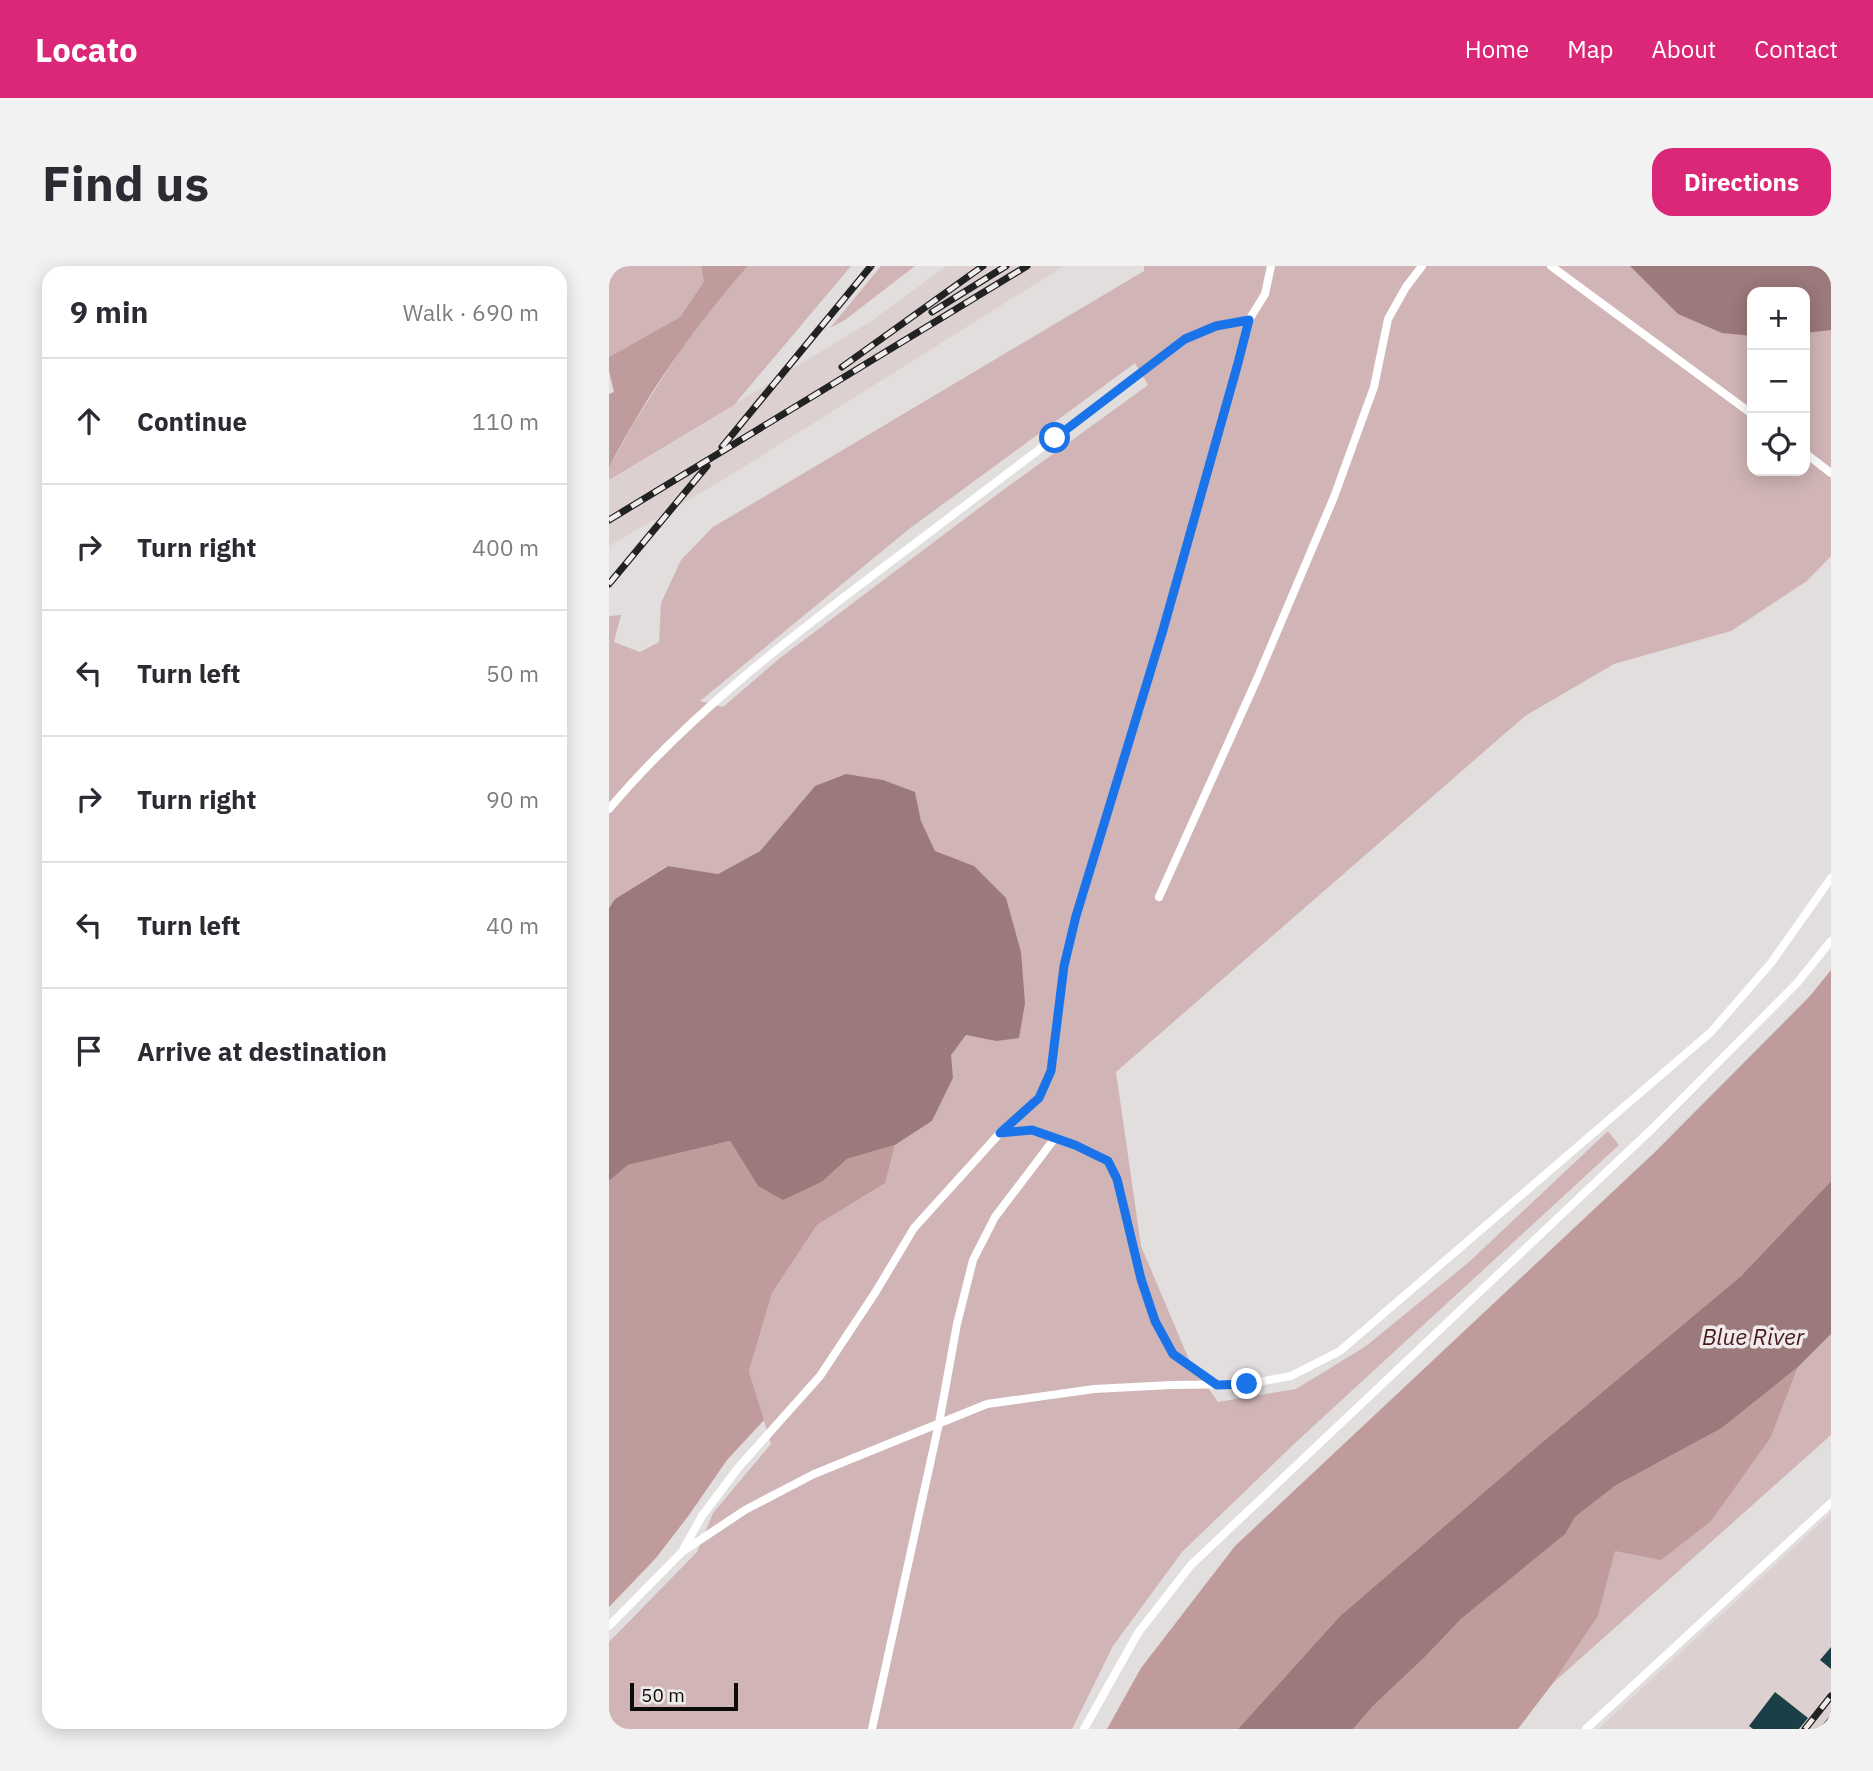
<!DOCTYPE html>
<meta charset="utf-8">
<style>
:root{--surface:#fff;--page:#f2f2f3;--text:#2b2b33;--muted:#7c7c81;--line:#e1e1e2;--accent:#db2777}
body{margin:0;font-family:"IBM Plex Sans",sans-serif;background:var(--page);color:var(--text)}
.controls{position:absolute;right:21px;top:21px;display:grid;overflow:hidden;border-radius:14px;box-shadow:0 4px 18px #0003}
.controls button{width:63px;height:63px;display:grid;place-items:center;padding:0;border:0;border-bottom:2px solid var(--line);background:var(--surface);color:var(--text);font:35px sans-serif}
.scale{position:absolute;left:21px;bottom:18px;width:108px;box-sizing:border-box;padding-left:7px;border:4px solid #0c0b0b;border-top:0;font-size:19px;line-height:24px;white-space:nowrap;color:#0c0b0b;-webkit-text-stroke:5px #efebeb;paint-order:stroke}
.stop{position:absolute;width:21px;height:21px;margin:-16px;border:5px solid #1a73e8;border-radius:50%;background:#fff}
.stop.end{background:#1a73e8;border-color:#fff;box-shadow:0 2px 7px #0008}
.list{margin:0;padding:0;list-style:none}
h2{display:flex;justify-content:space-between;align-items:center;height:91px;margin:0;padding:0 28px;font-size:30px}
h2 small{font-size:23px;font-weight:400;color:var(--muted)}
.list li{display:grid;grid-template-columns:46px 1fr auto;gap:21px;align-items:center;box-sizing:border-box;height:126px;padding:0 28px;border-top:2px solid var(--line)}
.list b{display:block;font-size:26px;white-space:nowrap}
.list em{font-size:23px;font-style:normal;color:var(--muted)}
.icon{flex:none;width:38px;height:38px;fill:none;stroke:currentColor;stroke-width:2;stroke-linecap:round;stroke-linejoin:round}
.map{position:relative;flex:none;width:1222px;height:1463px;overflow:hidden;border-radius:21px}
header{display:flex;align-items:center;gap:42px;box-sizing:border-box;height:98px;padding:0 35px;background:var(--accent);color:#fff}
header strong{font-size:33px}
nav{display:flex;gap:38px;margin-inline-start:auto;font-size:24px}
.intro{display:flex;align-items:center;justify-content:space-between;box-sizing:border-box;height:168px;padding:0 42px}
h1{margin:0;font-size:49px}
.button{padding:18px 32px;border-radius:21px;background:var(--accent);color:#fff;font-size:24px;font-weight:700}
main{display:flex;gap:42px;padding:0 42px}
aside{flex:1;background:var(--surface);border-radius:21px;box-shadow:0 4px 18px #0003}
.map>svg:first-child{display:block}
</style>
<header>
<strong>Locato</strong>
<nav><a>Home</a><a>Map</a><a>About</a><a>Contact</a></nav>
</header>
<div class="intro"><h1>Find us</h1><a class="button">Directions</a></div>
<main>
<aside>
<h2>9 min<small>Walk · 690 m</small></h2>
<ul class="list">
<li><svg class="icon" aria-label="ahead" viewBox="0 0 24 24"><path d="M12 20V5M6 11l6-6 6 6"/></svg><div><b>Continue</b></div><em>110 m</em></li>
<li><svg class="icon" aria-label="right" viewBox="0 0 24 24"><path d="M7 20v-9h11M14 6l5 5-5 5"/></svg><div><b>Turn right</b></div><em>400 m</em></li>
<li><svg class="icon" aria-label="left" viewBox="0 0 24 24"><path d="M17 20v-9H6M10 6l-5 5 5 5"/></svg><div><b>Turn left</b></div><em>50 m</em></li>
<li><svg class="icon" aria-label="right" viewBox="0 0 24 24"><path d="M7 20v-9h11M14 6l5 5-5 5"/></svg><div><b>Turn right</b></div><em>90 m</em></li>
<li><svg class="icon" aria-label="left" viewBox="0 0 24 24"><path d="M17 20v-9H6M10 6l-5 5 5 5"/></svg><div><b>Turn left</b></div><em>40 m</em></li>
<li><svg class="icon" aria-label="arrive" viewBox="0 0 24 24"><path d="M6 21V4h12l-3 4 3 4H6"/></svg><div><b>Arrive at destination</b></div></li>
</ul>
</aside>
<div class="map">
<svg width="1222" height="1463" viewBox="0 0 1222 1463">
<rect width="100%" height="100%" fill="#e2dede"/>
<g fill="#ddd0d0">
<path d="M337,0H455L122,209L0,280V214L264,54Z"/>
<path d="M1222,1247V1463H989Z"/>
</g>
<g fill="#d1b5b6" fill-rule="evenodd">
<path d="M0,0H92L96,16L71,51L0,91Z"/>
<path d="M139,0H242L125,139L0,214V202L24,158L70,86L110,33Z"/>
<path d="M272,0H306L236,54L221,62Z"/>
<path d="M535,0H1222V290L1198,315L1122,365L1005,398L916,450L507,806L532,980L581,1096L609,1136L687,1123L757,1080L860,996L999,865L1010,879L685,1178L573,1286L504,1380L463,1463H0V1376L88,1286L104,1247L162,1178L140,1105L163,1027L208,959L275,917L286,879L323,855L344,812L341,789L357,769L387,775L365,600L326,586L312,555L306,527L206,520L151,585L109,608L58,600L6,633L0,642V350L12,349L5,376L31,386L50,376L52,337L72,294L104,261L535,5ZM1143,26H1196V205H1143ZM526,97L539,119L386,230L171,392L114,441L91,435L300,263Z"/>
<path d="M1222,1068V1169L944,1417L989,1350L1006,1284L1162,1171L1189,1101Z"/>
</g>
<g fill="#bf9b9c">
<path d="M92,0H139C85,61 37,129 0,202V128L5,126L0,105V91L71,51L95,16Z"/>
<path d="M1222,704V915L1132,1010L924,1184L731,1350L629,1463H498L532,1402L626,1280L1045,887L1201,730Z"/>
<path d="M121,875L149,920L214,915L238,893L286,879L276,917L208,959L163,1027L140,1105L155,1154L118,1194L80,1249L47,1292L0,1341V915L19,899Z"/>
<path d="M1189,1101L1162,1171L1102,1255L1052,1294L1006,1285L989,1350L944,1417L909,1463H744L765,1439L816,1391L852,1353L955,1268L966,1251L1006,1220L1113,1162Z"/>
</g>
<g fill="#9c797a">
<path d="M1021,0H1222V64L1196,67V26H1143V70L1113,67L1069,48Z"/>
<path d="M237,508L274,514L306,526L312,555L326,585L365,600L397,632L412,686L416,737L410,772L387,775L357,769L342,789L344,812L323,855L286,879L238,893L214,915L174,934L149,920L121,875L19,899L0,915V642L6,633L59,600L109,608L151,585L206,520Z"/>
<path d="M1222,915V1068L1189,1101L1113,1162L1006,1220L966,1251L956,1268L852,1353L816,1391L765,1439L744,1463H629L731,1350L924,1184L1132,1010Z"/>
</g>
<g fill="#1a3f46">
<path d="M1222,1381V1403L1211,1394Z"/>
<path d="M1166,1426L1199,1452L1190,1463H1144L1140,1460Z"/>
</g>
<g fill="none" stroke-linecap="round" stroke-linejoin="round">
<g stroke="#fff" stroke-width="8">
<path d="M942,0L1143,148"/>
<path d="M1196,187L1222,207"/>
<path d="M0,543C85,442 195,361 300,282C392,213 484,143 576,73L607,60L640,54"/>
<path d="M550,631L648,413L725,231L765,121L779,53L797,21L813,0"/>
<path d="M391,867L423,864L466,879L499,895L508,913L532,1013L546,1055L564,1088L607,1118"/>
<path d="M75,1282L93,1250L129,1202L211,1110L266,1027L305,962L391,867L430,832L442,805L455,700L467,650L554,364L629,97L640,54L656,28L662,0"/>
<path d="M0,1360L73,1286L136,1244L205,1208L378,1138L485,1123L563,1119L638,1118L682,1110L731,1085L1102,766L1162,697L1222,612"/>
<path d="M263,1463L330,1157L348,1058L364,994L386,951L446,872"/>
<path d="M475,1463L529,1367L582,1299L1044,862L1188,717L1222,675"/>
<path d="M977,1463L1222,1237"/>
</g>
<defs>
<g id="rail">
<path d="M323,46L397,0"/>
<path d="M233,101L374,0"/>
<path d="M113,181L262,0"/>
<path d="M0,254L418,0"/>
<path d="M0,318L98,200"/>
<path d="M1196,1463L1222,1430"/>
<path d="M1215,1463L1222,1454"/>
</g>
</defs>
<use href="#rail" stroke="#232222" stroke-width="7"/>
<use href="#rail" stroke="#efebeb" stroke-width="4.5" stroke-dasharray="13" stroke-linecap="butt"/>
</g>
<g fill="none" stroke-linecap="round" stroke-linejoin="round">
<path stroke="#1a73e8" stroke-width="9" d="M446,172L576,73L607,60L640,54L629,97L554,364L467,650L455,700L442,805L430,832L391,867L423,864L466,879L499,895L508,913L532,1013L546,1055L564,1088L608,1119L638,1118"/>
</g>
<g text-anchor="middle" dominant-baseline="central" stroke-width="7" stroke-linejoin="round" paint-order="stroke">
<g font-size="23" font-style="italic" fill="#48181d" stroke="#efebeb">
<text x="1144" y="1070">Blue River</text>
</g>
</g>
</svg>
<div class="controls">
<button>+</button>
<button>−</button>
<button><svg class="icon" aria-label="locate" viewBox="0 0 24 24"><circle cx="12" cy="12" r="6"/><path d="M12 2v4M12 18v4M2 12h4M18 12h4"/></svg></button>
</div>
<div class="scale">50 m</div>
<div class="stop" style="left:446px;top:172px"></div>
<div class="stop end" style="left:638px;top:1118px"></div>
</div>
</main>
